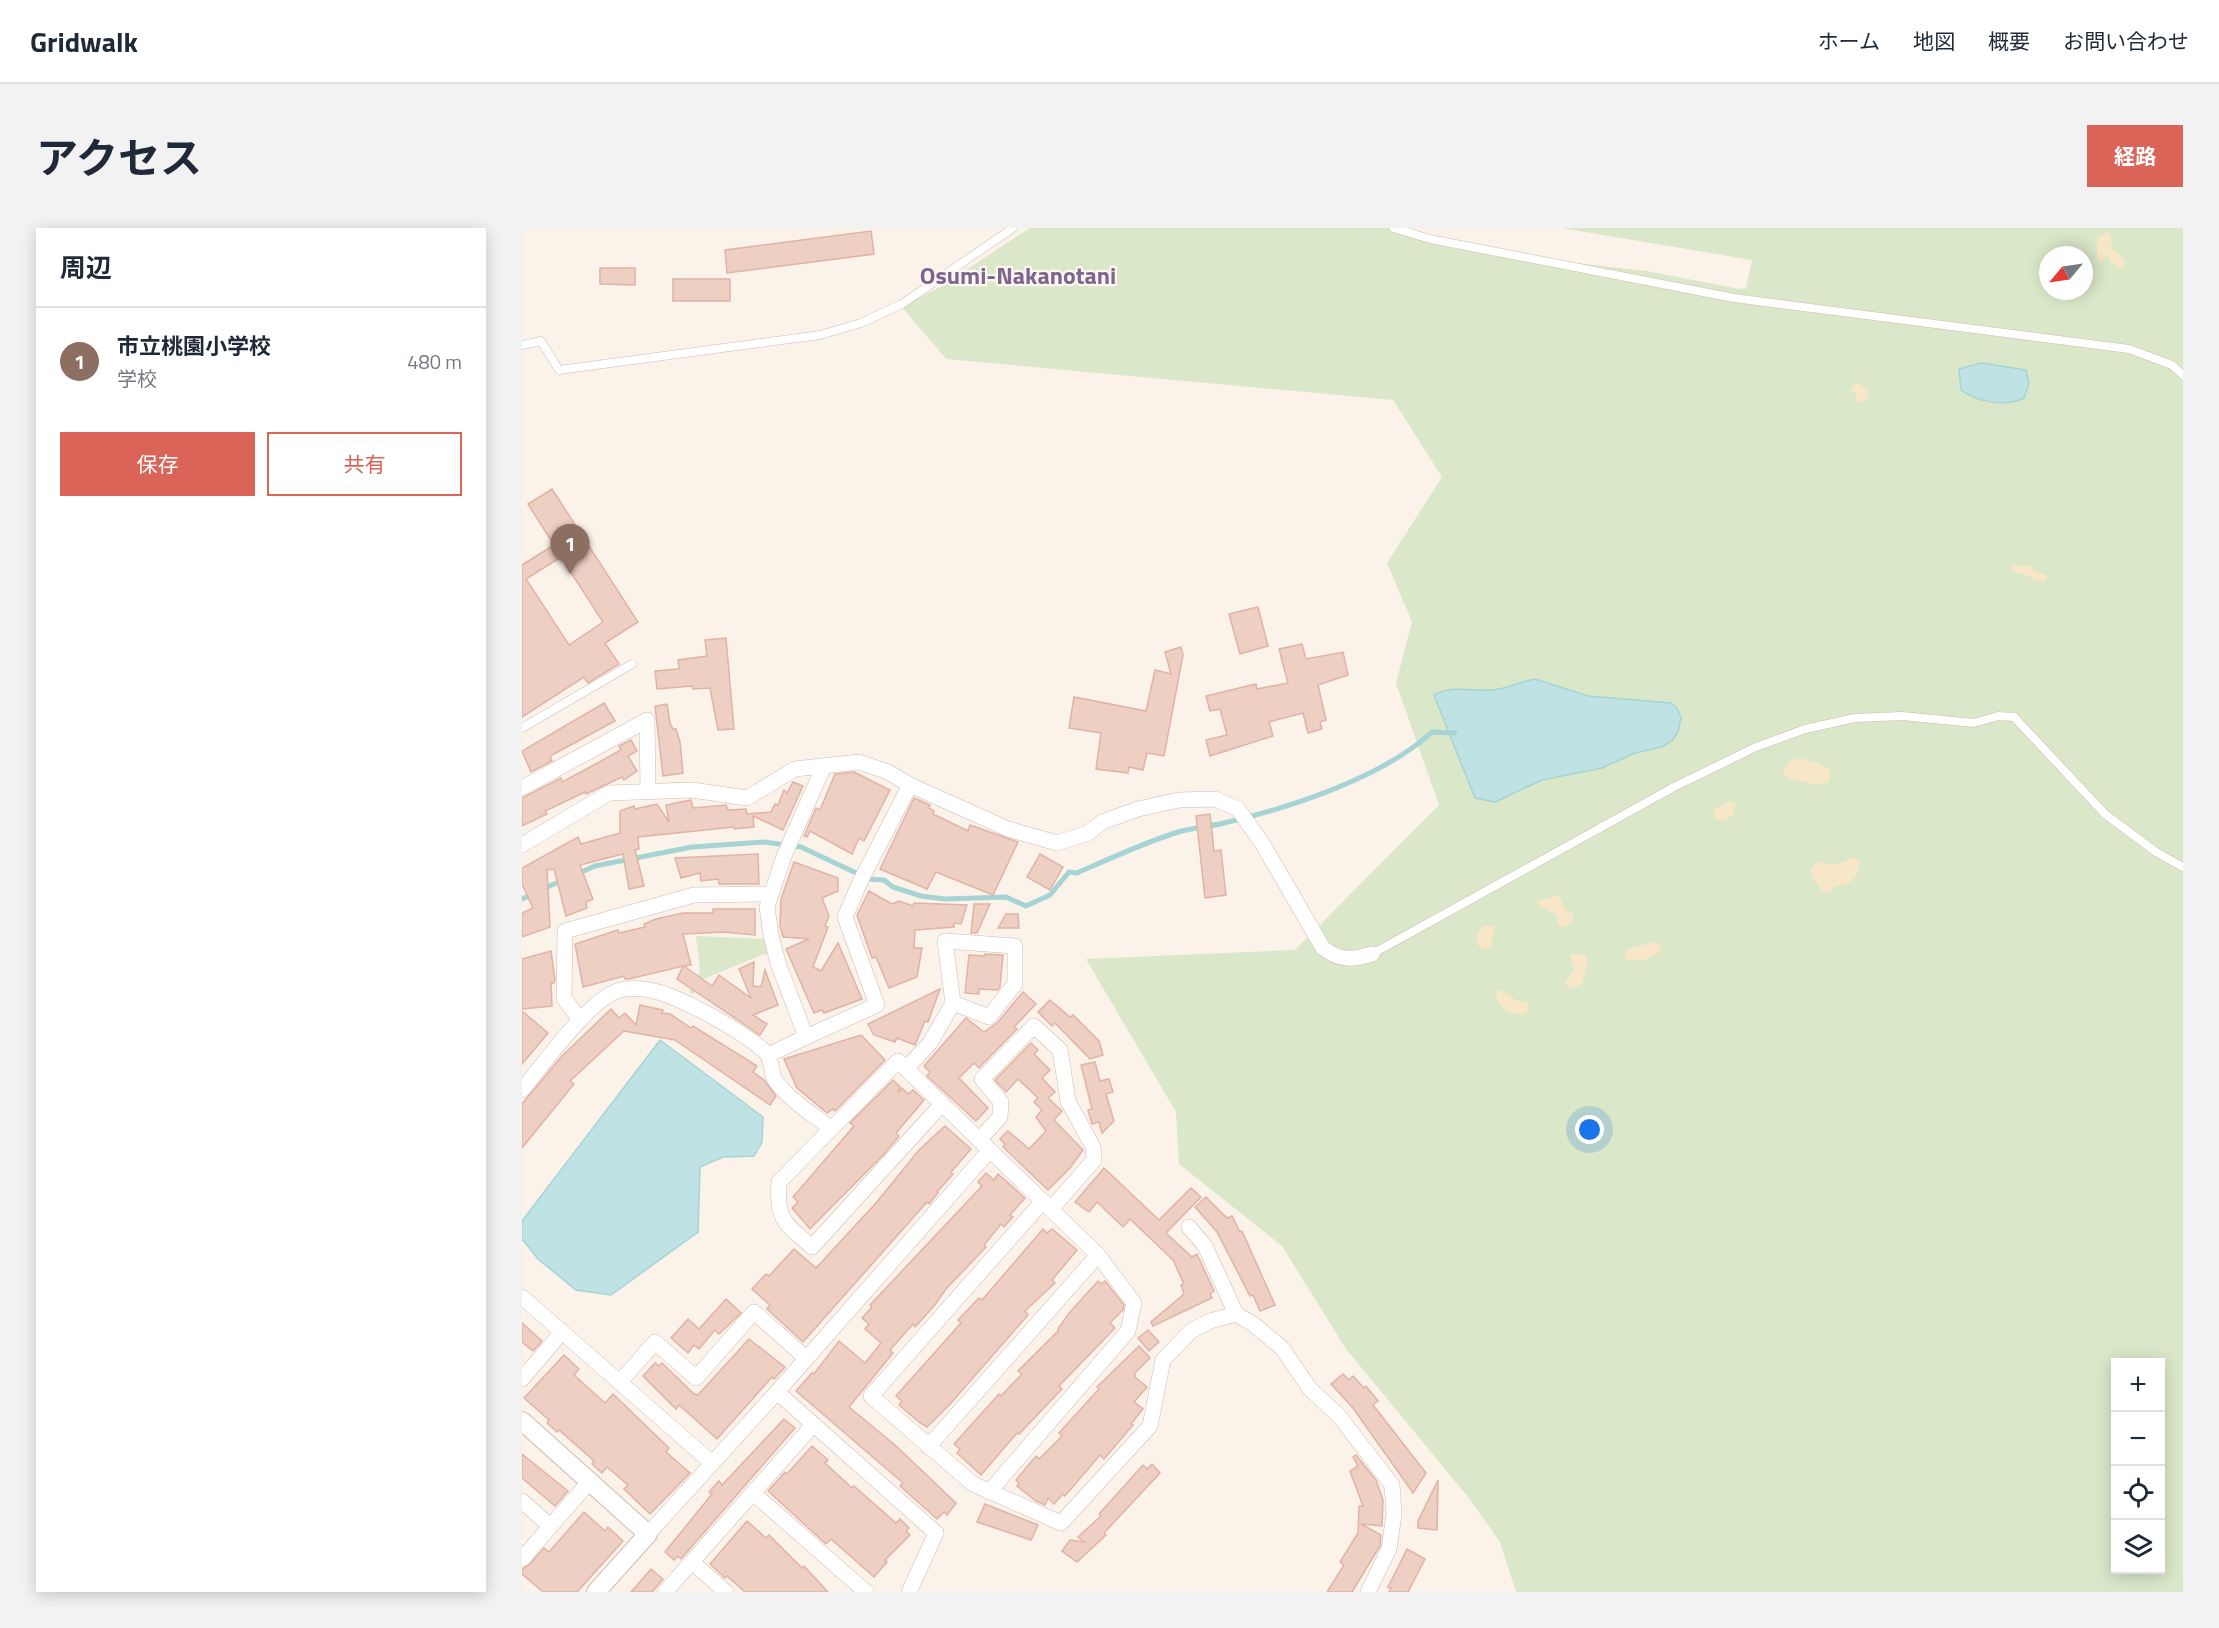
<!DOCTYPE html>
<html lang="ja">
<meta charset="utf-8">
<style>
:root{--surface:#fff;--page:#f2f2f3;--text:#1f2937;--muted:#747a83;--line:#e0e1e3;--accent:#db6459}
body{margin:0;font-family:"Titillium Web","Noto Sans JP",sans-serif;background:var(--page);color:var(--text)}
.controls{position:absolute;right:18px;bottom:18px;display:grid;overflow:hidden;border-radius:0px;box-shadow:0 3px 15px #0003}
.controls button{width:54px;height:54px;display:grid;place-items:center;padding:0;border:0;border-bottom:2px solid var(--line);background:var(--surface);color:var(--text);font:30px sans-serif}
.compass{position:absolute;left:1517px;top:18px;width:54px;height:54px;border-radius:50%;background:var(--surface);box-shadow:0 3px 15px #0003;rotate:241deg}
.you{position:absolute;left:1068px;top:902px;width:21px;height:21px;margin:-15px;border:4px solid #fff;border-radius:50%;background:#1a73e8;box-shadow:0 0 0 9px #1a73e833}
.badge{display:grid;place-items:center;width:39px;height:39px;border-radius:50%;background:var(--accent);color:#fff;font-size:20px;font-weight:700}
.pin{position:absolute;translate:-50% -50px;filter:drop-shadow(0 2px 3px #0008)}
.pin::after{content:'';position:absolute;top:32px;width:21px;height:18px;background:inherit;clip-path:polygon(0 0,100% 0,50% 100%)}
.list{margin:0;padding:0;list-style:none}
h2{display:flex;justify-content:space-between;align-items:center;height:78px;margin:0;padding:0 24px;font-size:26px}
h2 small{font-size:20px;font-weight:400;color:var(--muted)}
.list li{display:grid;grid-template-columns:39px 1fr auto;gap:18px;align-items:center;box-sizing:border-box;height:108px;padding:0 24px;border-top:2px solid var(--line)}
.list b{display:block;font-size:22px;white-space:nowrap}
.list p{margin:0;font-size:20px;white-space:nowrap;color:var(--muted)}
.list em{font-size:20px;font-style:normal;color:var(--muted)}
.actions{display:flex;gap:12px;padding:18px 24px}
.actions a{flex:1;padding:14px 0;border:2px solid var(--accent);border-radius:0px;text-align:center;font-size:21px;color:var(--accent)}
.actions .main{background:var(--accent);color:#fff}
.icon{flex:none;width:33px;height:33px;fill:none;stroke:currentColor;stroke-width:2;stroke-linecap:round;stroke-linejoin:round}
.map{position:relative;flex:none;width:1661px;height:1364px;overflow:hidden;border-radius:0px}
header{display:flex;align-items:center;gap:36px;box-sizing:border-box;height:84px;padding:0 30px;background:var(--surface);border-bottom:2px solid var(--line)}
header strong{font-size:28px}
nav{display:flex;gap:33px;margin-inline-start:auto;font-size:21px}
.intro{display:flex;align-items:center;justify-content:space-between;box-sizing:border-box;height:144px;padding:0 36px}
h1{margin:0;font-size:42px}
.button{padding:15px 27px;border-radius:0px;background:var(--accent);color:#fff;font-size:21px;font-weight:700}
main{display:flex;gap:36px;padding:0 36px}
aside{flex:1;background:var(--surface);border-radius:0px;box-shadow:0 3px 15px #0003}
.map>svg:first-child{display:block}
</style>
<header>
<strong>Gridwalk</strong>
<nav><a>ホーム</a><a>地図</a><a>概要</a><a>お問い合わせ</a></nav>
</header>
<div class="intro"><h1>アクセス</h1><a class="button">経路</a></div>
<main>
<aside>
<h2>周辺<small></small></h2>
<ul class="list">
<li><span class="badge" style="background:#8d6e63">1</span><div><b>市立桃園小学校</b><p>学校</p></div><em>480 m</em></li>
</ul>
<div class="actions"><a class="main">保存</a><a>共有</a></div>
</aside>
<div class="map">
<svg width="1661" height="1364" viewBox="0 0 1661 1364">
<rect width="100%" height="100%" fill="#fbf2ea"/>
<g fill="#dae8c9" fill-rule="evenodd">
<path d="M508,0H885L977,26L1124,43L1218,61L1224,60L1230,32L1039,0H1661V1364H994L978,1314L946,1269L824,1121L760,1018L657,936L654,884L564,731L773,722L917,577L874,455L890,394L865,335L920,249L871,172L424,131L380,79L418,59ZM1526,27H1562V63H1526ZM1594,1134H1638V1342H1594Z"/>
<path d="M174,708L242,711L245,725L179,752L171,766L167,764L178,743Z"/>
</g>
<g fill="#f7e6c7">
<path d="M1584,4L1589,7L1590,21L1604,32L1600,41L1589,34L1587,29L1583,28L1579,33L1575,29V12Z"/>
<path d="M1338,155L1347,166L1343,174H1337L1334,172L1335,164L1327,163L1332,157Z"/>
<path d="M1490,335L1502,339L1509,337L1512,343L1524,347L1525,351L1522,354C1511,351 1500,346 1489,342Z"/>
<path d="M1272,530L1278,532L1281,530C1290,535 1303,536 1309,544L1307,553L1295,557C1284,552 1269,556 1260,544Z"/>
<path d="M1204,574H1211L1214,577L1211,587L1203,592L1193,591L1191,587L1193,581Z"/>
<path d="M1332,629L1338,634C1335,654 1329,654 1312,659L1309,665L1301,664L1289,648V641L1295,634L1315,637Z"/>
<path d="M1036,667L1044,682L1052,687L1050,695L1040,700L1036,695L1035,687L1017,678L1015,673Z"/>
<path d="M966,697L973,699L969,718L962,721L956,718L954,707L960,699Z"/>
<path d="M1134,714L1140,721C1131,731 1114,736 1102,730L1105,721Z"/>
<path d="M1052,726L1064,727L1066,734L1060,756L1049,761L1043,755L1052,742L1048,728Z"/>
<path d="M974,763H980L994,772L1005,774L1007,782L1000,787L985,784L975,772Z"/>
</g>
<g fill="#bfe3e4" stroke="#a6d4d5" stroke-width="1.5">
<path d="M1459,135L1504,142L1507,155L1502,170C1484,179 1454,174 1439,162L1437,141Z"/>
<path d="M1013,451L1066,468L1149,475L1155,480L1159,490L1156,504L1150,513L1139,519L1113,525L1080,540L1020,552L973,574L953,570L912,467C933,455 954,466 977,461C989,459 1001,453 1013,451Z"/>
<path d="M138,812L241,889L240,914L232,928L201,929L178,939L176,1004L89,1067L54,1062L16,1031L0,1011V993Z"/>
</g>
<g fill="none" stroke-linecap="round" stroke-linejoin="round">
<g stroke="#a6d4d5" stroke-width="5">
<path d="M55,646L73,638L170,619L242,614L279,619L347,651L362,652L371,659L399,668L423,671L484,669L504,678L528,667L547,644L555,645C587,631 619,616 653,605C668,600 686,599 702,595C767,580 860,550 910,504L933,505"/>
<path d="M19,662L41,652"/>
<path d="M0,671L11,666"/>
</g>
</g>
<g fill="#eecfc3" stroke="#e0b3a5" stroke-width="1.5" fill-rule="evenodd">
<path d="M349,3L352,26L205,45L203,22Z"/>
<path d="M78,40H113V57L78,56Z"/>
<rect x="151" y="51" width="57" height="22"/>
<path d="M30,261L116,394L83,415L97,436L66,455L62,449L0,489V337L32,317L6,276ZM39,329L81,394L47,417L4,351Z"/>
<path d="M736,379L746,418L718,426L707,386Z"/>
<path d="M204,410L212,501L196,502L188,460L171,461L170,458L135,461L133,443L157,441L156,432L185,428L183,412Z"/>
<path d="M780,416L784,431L821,424L826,447L796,457L804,492L798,494L800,501L786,505L781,485L747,494L751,508L688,528L684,512L705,507L698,481L688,483L684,468L734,456L735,461L766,455L757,421Z"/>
<path d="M659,419L661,427L642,528L625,525L621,542L607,539L606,545L574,541L579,505L547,500L552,469L624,483L633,442L649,446L643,424Z"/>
<path d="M82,475L93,493L32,526L28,528L30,533L9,544L0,523Z"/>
<path d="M145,476L148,495L151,501H154L158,514L161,545L141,548L133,478Z"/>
<path d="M109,512L115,523L106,528L115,543L102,552L100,549L64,566L63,564L23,583L25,586L0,598V570L39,550L40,554L59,544L99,522L97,518Z"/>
<path d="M332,544L368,562L342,613L337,610L330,626L288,603L285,609L282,608L294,580L298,582L313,546Z"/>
<path d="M271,554L281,558L261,602L231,588L232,599L212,601V599L116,609L117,621L113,622L122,658L107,661L101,626L58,637L71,671L64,674L65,680L44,688L32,641L25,642L28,699L0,709V685L11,680L0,656V640L56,609L59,616L98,605V583L112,578L113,581L135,576L147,594L144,577L169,572L171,580L204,577L206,582L224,581L225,586L249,584L253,576L256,577L262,562L265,565Z"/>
<path d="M392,570L408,577L407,580L412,583L411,586L446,603L448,597L496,614L471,667L414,644L405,661L358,641Z"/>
<path d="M688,586L692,623L699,622L704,667L683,670L674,588Z"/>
<path d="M236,626L237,656H197L196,651L179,653L178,645L159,650L153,630Z"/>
<path d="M518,626L541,639L528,662L505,649Z"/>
<path d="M272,634L316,650V663L300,670L307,688L303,698L306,699L291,739L299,743L316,715L340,771L302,785L300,782L292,785L264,721L287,711L261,709L258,698L259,671Z"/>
<path d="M347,663L370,676L377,673L391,678L392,675L445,677L439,696L432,695V699L393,702L392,720H400L395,749L367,760L354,729L350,730L335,687Z"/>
<path d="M452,676H468L455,705H449Z"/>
<path d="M191,681H233V707L202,704L161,706L169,737L162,738L190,758L197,747L229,770L217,741L232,734L231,758L239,759L243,742L256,777L231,787L245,796L238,807L155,751L161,738L107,751H103L102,748L61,759L53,716L96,702L97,705L123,699L122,696L134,691L161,685H191Z"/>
<path d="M484,686H496L497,700H476Z"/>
<path d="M29,723L33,752L32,755H29L30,778L0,781V731Z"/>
<path d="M463,726L481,727L478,759L476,762L457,761V766L443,765L447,727L463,728Z"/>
<path d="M418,761L406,794L403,793L393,817L375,810L373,814L352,807L346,796Z"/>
<path d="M501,764L514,776L492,799L495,801L457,840L452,835L437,850L466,880L454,893L405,848L408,844L402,838L444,790L462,804L475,795Z"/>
<path d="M528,772L548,789L551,787L577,813L581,827L568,831L533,795L530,798L516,784Z"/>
<path d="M118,777L141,782L140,785L148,786L169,800L171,798L235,838L231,844L242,852L254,868L248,877L153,812L102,803L48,853L52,856L0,920V876L40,828L89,781L97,790L103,785L114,797Z"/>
<path d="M0,783L26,805L0,836Z"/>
<path d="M339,807L363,832L313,883L311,881L305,885L275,860L262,831Z"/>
<path d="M509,815L516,822L512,826L528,842L520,850L533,864L526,870L540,883L532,892L561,922L548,940L526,962L481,919L483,916L478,911L486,903L507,921L524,903L514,889L520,882L512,874L516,870L496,851L484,864L473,852Z"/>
<path d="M573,834L578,853L587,851L591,864L584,866L592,893L580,905L577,894L570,896L566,882L570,881L559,837Z"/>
<path d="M371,852L378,859L376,864L380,860L386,866L391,862L402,872L374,905L377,908L362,926L288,1001L270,980L276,974L271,969L332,898L328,895Z"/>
<path d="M423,898L449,921L429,944L431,946L415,964L416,965L407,976L405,974L281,1114L245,1081L248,1077L230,1061L244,1046L247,1048L272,1021L294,1040L354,975L397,922Z"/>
<path d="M582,940L637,992L669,960L679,969L644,1005L670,1029L675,1026L692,1063L688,1066L690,1070L631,1098L629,1094L662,1066L659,1057L662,1056L651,1032L608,991L601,999L575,974L567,984L553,974Z"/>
<path d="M464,945L472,952L476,946L503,970L488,987L491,989L482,999L479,996L462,1017L464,1019L424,1061L412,1078L393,1099L391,1096L368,1122L371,1125L327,1179L373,1217L434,1275L425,1287L422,1284L415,1291L378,1258L381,1255L274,1163L290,1145L292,1146L317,1113L343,1135L359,1115L343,1101L347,1096L340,1090L350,1079L348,1077L460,958L456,954Z"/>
<path d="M684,969L705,990L710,988L718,1004L720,1003L753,1077L738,1083L731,1067L728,1068L695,1004L673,979Z"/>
<path d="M521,1001L525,1005L530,1001L555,1022L530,1052L533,1055L503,1083L506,1087L429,1175L405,1199L398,1195L377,1177L380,1173L374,1168L439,1095L436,1092L457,1070L460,1072Z"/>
<path d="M576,1053L579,1056L583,1053L602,1077L601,1082L588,1095L593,1100L537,1158L540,1161L497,1206L495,1205L459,1247L435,1225L438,1221L432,1216L477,1166L479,1168L500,1146L496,1143L537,1102L536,1101L548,1084Z"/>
<path d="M204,1071L219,1085L197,1106L193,1102L177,1121L172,1117L166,1125L149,1110L166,1091L177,1101Z"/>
<path d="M0,1095L20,1113L11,1123L0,1114Z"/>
<path d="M626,1102L637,1114L627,1123L616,1110Z"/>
<path d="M227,1111L263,1139L252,1151L250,1149L195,1211L157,1177L154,1181L121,1148L133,1135L137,1138L140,1135L172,1166L176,1167Z"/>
<path d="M617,1118L628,1130L613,1145V1149L625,1159L612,1174L621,1181L609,1196L611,1197L582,1231L578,1227L543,1268L541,1266L532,1276L526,1270L523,1277L514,1273L495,1258L497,1255L494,1252L514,1228L517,1231L540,1208L537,1205L577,1161L575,1159Z"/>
<path d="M42,1127L57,1141L52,1147L83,1175L91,1166L147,1220L144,1224L168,1245L128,1286L102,1261L106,1257L85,1239L80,1245L70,1236L72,1233L37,1202L35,1204L25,1195L27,1192L2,1170Z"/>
<path d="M821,1146L827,1152L831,1148L842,1160L844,1158L856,1173L851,1177L904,1245L891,1265L831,1180L809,1156Z"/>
<path d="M262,1191L273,1200L159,1331L156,1328L152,1332L143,1324L190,1266L187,1264L197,1253L200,1257Z"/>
<path d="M290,1218L306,1232L303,1235L330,1260L332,1258L374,1295L378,1291L387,1300L384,1303L388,1307L363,1332L365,1334L352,1349L309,1311L304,1316L246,1263L263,1244L265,1246Z"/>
<path d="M0,1226L46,1263L33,1278L0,1250Z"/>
<path d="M834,1227L854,1252L861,1272L860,1298L839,1296L859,1307L858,1318L830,1364H805L822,1337L818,1334L836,1305L837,1278H841L828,1243L836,1238L831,1229Z"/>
<path d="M630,1236L638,1245L582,1305L584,1307L555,1334L540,1323L548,1312L562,1314L556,1309L579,1288L577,1286L621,1237L625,1241Z"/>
<path d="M916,1252L915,1302L896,1300V1293Z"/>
<path d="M463,1276L516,1297L509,1312L455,1294Z"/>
<path d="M62,1284L83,1303L86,1299L101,1313L55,1364H21L0,1346V1341L7,1337L22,1320L27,1324Z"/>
<path d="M225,1293L244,1310L247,1307L280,1340L282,1338L306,1364H223L205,1348L203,1350L188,1336Z"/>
<path d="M885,1321L903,1331L886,1364H867L869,1360L866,1359Z"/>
<path d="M129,1341L141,1351L130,1364H109Z"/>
</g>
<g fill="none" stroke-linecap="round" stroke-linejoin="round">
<defs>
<g id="service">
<path d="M872,0L908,11L1212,70L1607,121L1650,137L1661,147"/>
<path d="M0,117L19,113L37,142L298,107L339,95L380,76L491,0"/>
<path d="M0,500L110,436"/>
<path d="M850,726L1152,559L1234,519L1283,501L1333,490L1380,488L1452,495L1476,488L1492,489L1583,586L1634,624L1661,639"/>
</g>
<g id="minor">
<path d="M0,560L125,492L126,563"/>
<path d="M0,617L87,565L170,562L225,570L273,541L337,534L366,544L388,557L486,601L535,615L566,605L580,594L616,581L657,572L693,571L716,581L740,615L801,720C819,733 830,732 850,726"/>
<path d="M58,792L42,770L43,703L172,667L249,666"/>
<path d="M284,809L355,777L323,689L338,654L388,557"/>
<path d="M246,827L284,809L256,735L249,707L245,679L262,628L302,538"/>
<path d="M384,841L408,815L431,775L423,713L493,718V756L467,789L431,775"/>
<path d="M0,862C20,838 69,769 98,762C125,756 153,769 176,781C193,789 234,813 245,826C250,833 249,845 253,852C267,872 289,885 308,900"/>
<path d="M420,876L290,1019C263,995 254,993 257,954L376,833L576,1027L612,1075L606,1103L467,1264"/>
<path d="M457,912L478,889L479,874L460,851L512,798L538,822L546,873L571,919L572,932L529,981"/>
<path d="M521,973L349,1168L451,1256L539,1295L628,1198L641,1132L669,1103L688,1093L714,1086L731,1096L760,1120L788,1161L817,1188L870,1257L872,1286L867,1321L846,1364"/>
<path d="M667,999L683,1018L714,1086"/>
<path d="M0,1069L190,1235"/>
<path d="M0,1151L40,1104"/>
<path d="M98,1154L133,1114L174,1150L232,1084L284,1130"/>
<path d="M255,1164L414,1305L387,1364"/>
<path d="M406,1219L576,1027"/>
<path d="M231,1265L344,1364"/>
<path d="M0,1273L28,1298"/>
<path d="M126,1306L255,1164L468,922"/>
<path d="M0,1331L68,1253"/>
<path d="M170,1334L204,1364"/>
<path d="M143,1364L291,1197"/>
</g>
<path id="tertiary" d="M0,1193L126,1306L74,1364"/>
</defs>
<use href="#service" stroke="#cfbbb3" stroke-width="9"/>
<use href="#minor" stroke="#cfbbb3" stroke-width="16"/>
<use href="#tertiary" stroke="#cfbbb3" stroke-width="20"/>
<use href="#service" stroke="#fff" stroke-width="8"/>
<use href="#minor" stroke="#fff" stroke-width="15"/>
<use href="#tertiary" stroke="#fff" stroke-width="18"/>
</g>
<g text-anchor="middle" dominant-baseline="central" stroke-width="4.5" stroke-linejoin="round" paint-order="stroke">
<g font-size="24" font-weight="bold" fill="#7c668f" stroke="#fef6f0">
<text x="496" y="47">Osumi-Nakanotani</text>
</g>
</g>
</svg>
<div class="controls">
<button>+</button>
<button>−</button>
<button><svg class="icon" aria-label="locate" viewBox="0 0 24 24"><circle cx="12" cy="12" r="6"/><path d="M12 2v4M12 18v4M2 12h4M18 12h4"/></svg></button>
<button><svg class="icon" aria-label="layers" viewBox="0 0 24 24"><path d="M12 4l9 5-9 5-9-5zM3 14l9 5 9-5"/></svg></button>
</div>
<svg class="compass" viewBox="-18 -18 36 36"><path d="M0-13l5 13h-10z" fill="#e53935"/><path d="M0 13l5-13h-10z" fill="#747a83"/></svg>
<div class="you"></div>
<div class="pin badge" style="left:48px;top:346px;background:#8d6e63">1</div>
</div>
</main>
